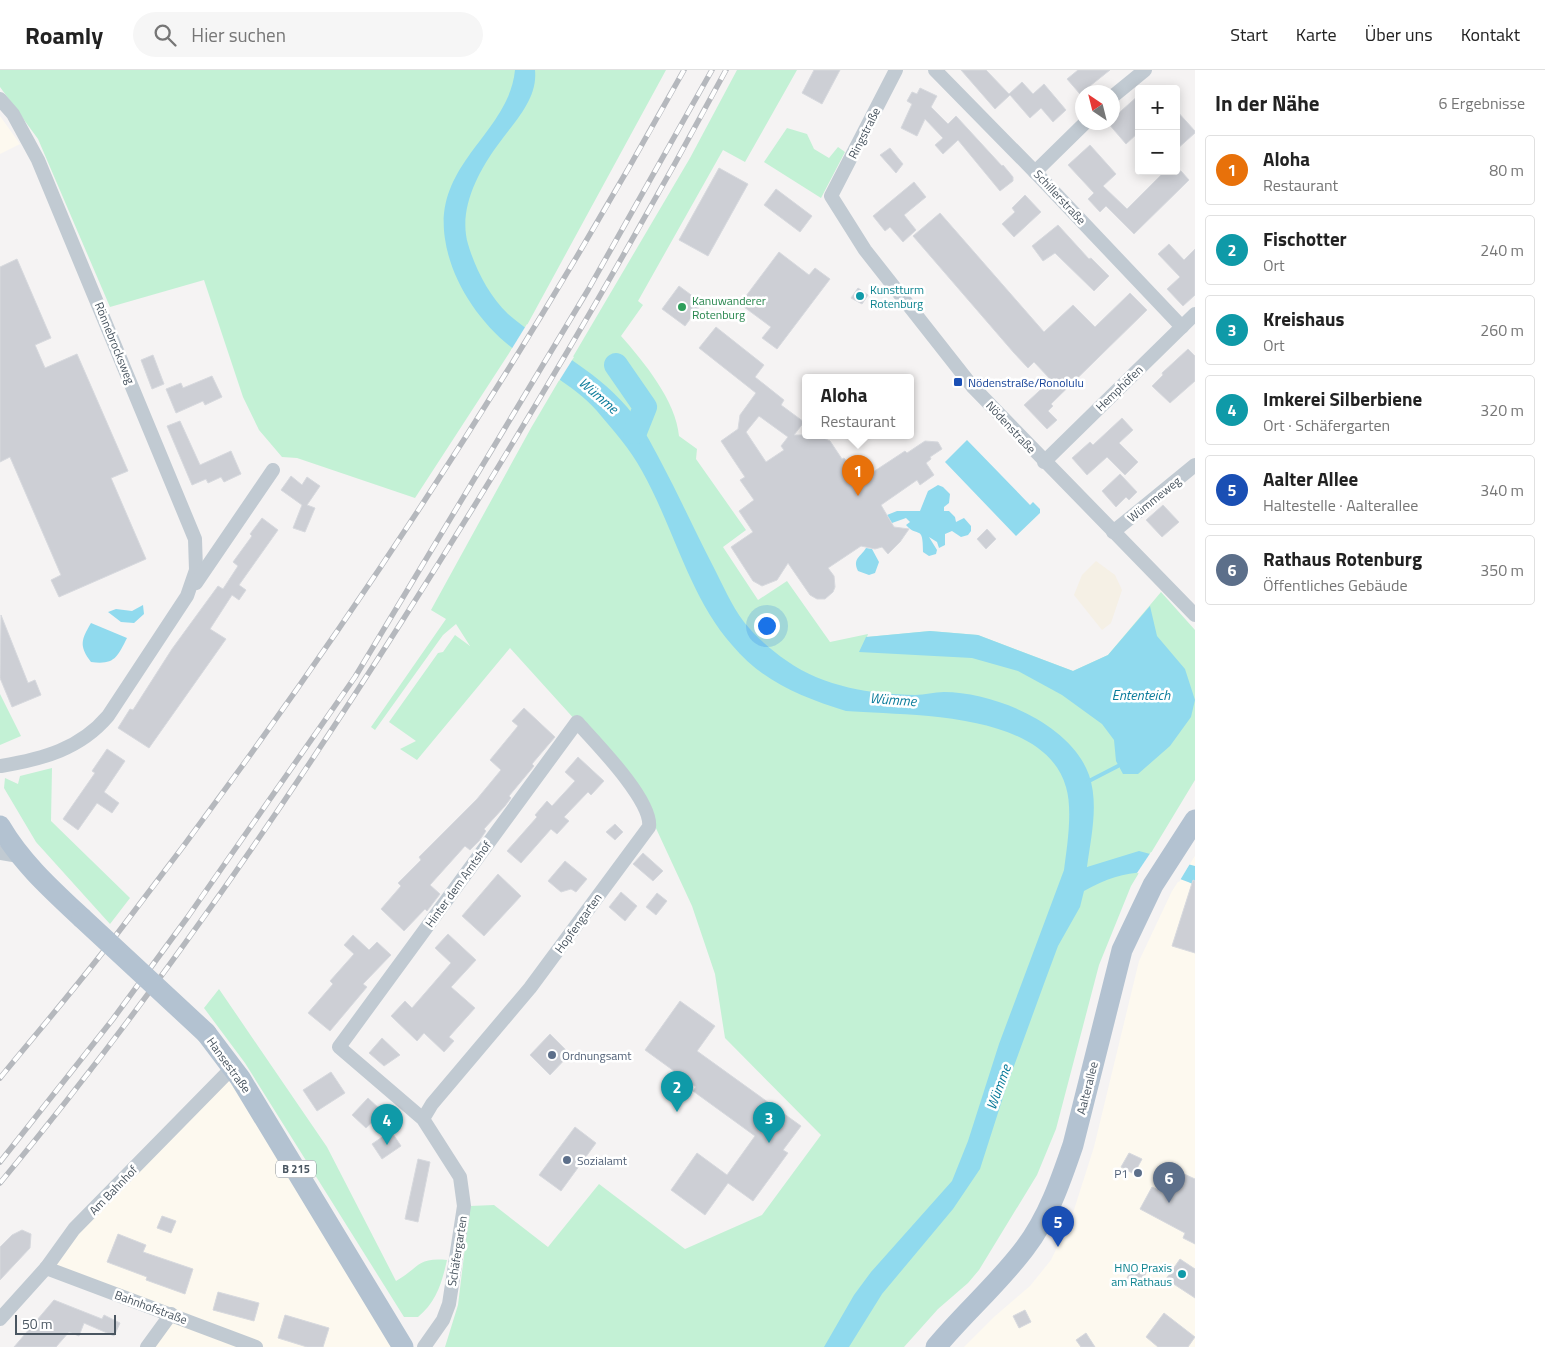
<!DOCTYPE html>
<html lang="de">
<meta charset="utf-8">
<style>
:root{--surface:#fff;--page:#f6f6f6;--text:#222;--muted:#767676;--line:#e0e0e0;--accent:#0b8043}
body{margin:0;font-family:"Titillium Web",sans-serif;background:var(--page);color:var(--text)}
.controls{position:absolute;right:15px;top:15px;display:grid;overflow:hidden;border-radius:5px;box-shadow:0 2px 12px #0003}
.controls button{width:45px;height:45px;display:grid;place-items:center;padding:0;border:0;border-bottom:1px solid var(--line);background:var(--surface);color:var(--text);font:25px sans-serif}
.compass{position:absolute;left:1075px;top:15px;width:45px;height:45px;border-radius:50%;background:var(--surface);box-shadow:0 2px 12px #0003;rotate:325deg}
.scale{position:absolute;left:15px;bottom:12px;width:101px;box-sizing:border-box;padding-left:5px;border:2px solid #4a5661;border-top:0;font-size:14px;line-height:18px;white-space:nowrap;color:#4a5661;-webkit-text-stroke:4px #fff;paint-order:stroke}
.you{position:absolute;left:766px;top:555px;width:18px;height:18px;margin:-12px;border:4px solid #fff;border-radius:50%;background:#1a73e8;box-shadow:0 0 0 8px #1a73e833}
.badge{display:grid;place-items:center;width:32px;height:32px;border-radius:50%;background:var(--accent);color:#fff;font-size:16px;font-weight:700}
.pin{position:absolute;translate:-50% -41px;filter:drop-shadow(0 1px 2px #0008)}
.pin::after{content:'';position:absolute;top:26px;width:18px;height:15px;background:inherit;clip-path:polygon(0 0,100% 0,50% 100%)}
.popup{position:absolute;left:802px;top:304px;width:112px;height:65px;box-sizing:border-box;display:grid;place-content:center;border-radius:5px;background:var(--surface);filter:drop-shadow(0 1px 4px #0005);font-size:16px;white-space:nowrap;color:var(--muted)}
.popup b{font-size:19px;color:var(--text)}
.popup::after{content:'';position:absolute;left:50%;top:100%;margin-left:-10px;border:10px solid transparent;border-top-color:var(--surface)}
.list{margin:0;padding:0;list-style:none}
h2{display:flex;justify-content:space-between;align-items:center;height:65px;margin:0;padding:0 20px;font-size:21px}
h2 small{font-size:16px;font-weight:400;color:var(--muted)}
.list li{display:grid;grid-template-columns:32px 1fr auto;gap:15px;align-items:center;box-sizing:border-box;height:70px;margin:0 10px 10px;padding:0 10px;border:1px solid var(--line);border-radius:5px}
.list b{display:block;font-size:19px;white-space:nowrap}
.list p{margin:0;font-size:16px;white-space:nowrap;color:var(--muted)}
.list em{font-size:16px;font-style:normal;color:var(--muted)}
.icon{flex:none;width:28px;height:28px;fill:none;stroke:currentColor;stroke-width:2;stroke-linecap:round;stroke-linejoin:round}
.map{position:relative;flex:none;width:1195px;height:1277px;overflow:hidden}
header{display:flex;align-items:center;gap:30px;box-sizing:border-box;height:70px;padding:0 25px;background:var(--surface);border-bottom:1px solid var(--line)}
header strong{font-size:24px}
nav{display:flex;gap:28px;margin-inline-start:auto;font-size:18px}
.search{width:350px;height:45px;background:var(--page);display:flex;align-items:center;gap:12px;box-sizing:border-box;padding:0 18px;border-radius:28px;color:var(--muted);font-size:19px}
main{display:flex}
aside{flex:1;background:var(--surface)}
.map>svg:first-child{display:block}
</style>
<header>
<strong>Roamly</strong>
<div class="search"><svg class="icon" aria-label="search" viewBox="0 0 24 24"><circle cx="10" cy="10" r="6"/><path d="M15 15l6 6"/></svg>Hier suchen</div>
<nav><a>Start</a><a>Karte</a><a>Über uns</a><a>Kontakt</a></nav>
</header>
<main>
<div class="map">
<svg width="1195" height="1277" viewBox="0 0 1195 1277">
<rect width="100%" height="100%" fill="#f5f3f3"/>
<g fill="#fdf9ef">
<path d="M0,46L20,74L0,84Z"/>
<path d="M1195,786V1277H964L994,1247L1030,1216L1051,1190L1072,1146L1094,1077L1139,891L1172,821Z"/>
<path d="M233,997L403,1277H147L171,1244L46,1198Z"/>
</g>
<g fill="#c3f1d5">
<path d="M0,0H666L526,257L415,428L297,388L282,387L259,360L243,327L204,210L110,237L38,69L0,17Z"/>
<path d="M737,0H797L745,92L723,80L638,231L643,235L621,266C644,292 676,331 679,366L697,379L696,389L746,460L723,477L758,530L787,511L830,572L868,564L867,567L930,561L978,565L1073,601L1108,585L1161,522L1195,560V710L1131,816L1099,895L1056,1059L1037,1105L979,1200L968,1213L938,1239L904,1277H445L458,1235L470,1136L494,1135L548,1177L599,1114L685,1179L762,1145L821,1065L725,968L715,904L692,836L648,741L577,652L510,578L417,690L400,679L416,671L389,652L438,583L443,582L455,565L470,576L456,554L443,565L375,660L371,657L446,549L431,540L531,358L690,88Z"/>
<path d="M787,58L807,64L814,79L829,88L838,77L845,82L821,128L764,92Z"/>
<path d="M0,624L21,666L0,675Z"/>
<path d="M52,698L51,751L130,828L110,854L36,772L4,718L5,708L18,714L20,706Z"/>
<path d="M219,919L327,1077L396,1211C419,1198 417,1187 447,1190C442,1213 436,1232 418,1247H404L245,993L204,938Z"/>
</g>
<path fill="#f5f0e5" d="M1096,491L1115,505L1122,520L1111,553L1102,560L1074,525L1082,505Z"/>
<g fill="#90daee">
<path d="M515,0H535C538,30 513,53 497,76C478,102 458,140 468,174C475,198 489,226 508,244C546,277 594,298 627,337C641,353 651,373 661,392C679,426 695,461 713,496C723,515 731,535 744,552C756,567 771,580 787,591C824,617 871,624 915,625C925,625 934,622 944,622C994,622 1071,654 1089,705C1099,734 1091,767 1087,797L1139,781L1195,796V815C1153,796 1123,799 1084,821L1080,837L1058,876L1045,911L1006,1018L980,1099L953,1139L882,1224L849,1277H824L854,1225L871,1202L952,1111L968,1071L999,974L1064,800C1067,777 1073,740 1066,717C1044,640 908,646 846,641C801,627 763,612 732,575C689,526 674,458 642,401C631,380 613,360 597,341C570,311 541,301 511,277C478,251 451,210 445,169C433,93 509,63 515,0Z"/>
<path d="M967,370L1030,435L1033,432L1040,439V443L1016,466L945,392Z"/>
<path d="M938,415L943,417L950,424L949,433L944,437V441H949L955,447L956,452L964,448L971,456V461L968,465L961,467L952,461L945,464V475L939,478L937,472L929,467L937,480L936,484L929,486L923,482C923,453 918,469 906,455L910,452L906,448L892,453L887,445L897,441H920L928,421Z"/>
<path d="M866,478L872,479L879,492L875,503L869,505L858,501C852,488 861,487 866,478Z"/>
<path d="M143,535L144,544L134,553L121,552L108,542L116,539L132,541Z"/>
<path d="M1150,536L1157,566L1185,599L1195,630L1191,647L1170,676L1138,704H1123L1116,691L1114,670L1102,654L1062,625L1018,601L972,588L859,582L866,567L930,561L978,565L1073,601L1108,585Z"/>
<path d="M91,553L127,568C117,588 114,595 91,592C79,576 81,570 91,553Z"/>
</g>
<g fill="#f5f3f3">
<path d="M527,254L574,287L559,311L511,280Z"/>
<path d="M1151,782L1191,792L1179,812L1137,803Z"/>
</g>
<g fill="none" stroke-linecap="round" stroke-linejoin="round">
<path stroke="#90daee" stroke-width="4" d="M1087,712L1118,696"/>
<path stroke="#90daee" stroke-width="24" d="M616,295L645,337L635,362"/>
</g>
<g fill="#cdcfd5" stroke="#d7d9de" fill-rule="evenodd">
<path d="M814,0H840L822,34L802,23Z"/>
<path d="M961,0H986L1009,24L1022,12L1033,24L1044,14L1066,40L1053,52L1041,38L1030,48L1010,25L995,39Z"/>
<path d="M1078,0H1110L1080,24L1067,9Z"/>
<path d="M920,18L937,26L931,37L948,54L956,46L1002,96L1003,95L1013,107V111L1000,121L958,70L943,84L935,75L943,68L925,49L917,66L901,58L912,34L907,31L912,22L917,24Z"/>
<path d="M1139,25V62L1126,74L1108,53L1112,52V49Z"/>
<path d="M1176,40L1195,61V63L1176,80Z"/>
<path d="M1090,75L1116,104L1103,116L1127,139L1165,101H1181L1189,110L1134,164L1106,136L1100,142L1088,129L1094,123L1068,95Z"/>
<path d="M890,78L903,94L896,103L880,85Z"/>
<path d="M719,98L748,114L708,186L679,170Z"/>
<path d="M914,112L926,127L904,145L916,160L903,172L890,157L885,161L873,146Z"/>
<path d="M776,119L812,146L800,162L764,135Z"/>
<path d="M1025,125L1041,142L1014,167L1002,154L1015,142L1012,138Z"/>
<path d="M940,143L1044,262L1073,235L1095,257L1130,223L1147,240L1051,334L1053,336L1048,341L1057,350L1047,359L1024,335L1051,310L1034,292L1028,298L1014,283L913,166Z"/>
<path d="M1058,155L1089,189L1091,188L1109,206L1094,221L1055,183L1043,191L1032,176Z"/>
<path d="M1169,174L1184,190L1195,179V225L1183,236L1167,219L1180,207L1158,184Z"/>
<path d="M779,182L809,205L815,198L830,209L777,279L762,268L771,257L740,234Z"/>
<path d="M17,189L51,268L35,275L45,298L77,284L128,401L111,408L146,489L59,527L51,510L61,505L10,387L0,392V197Z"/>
<path d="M679,216L702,233L685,256L662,239Z"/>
<path d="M858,218L868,225L862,234L851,228Z"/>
<path d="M716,257L764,295L755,307L784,330L781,335L804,352L794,365H817L830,371L842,389L844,388L848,393L858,395L867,406L905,381L907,383L925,371L938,372L942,379L930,387L931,389L926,393L934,405L920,415L917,410L881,435L894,457L909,459L900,472L888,484L882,477L875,479L861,476L828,498L834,506L835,517L833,522L825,529H817L810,525L788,493L777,510L762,516L753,511L731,477L753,462L739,441L754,430L740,410L745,407L721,371L738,359L740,345L756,323L699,278ZM759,346L788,367L781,376L784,380L766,392L746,362Z"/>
<path d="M1188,279L1195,286V311L1170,333L1152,316L1163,305L1162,303Z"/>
<path d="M153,285L164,314L152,319L141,290Z"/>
<path d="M212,306L222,327L205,335L203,331L176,343L166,319L181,313L183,318Z"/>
<path d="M1122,348L1133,360L1119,373L1138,392L1125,405L1107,387L1087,405L1072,388L1090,372L1093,375Z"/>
<path d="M180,351L200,395L231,381L241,404L224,412L221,407L208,413L206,409L192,415L167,356Z"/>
<path d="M1120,404L1137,422L1129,430L1126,427L1116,437L1102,421Z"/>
<path d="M291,406L302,415L307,407L320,416L307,435L315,438L305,462L293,458L302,435L281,420Z"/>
<path d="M1163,435L1179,452L1162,467L1146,450Z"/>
<path d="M262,448L278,460L239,515L246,520L239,530L232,525L210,559L226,569L149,678L118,658L130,639L133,640L172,579L218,516L223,519L238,496L233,492L252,466L250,464Z"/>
<path d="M987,459L996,469L986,479L977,469Z"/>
<path d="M1,545L28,613L35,610L41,625L12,637L0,608Z"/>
<path d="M524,638L555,667L532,694L534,696L509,726L511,728L505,736L484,759L486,761L479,771L470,780L465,776L430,815L440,824L427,841L425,839L404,861L381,839L401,816L398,813L421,790L419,787L477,729L501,700L490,690L518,656L512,651Z"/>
<path d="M107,679L125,691L104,722L119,733L112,743L97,733L78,760L63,749L95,703L92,701Z"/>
<path d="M578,687L604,711L591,725L588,722L564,747L569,751L557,764L551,759L521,793L507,781L537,747L535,745L547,731L552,736L575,711L565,702Z"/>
<path d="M615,754L623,762L615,770L606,762Z"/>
<path d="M643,783L663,801L653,811L633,794Z"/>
<path d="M565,791L587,809L576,822L571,819L561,822L548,811Z"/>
<path d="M498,804L521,826L484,866L462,846Z"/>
<path d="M1193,810L1195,811V883L1172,876Z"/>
<path d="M621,822L637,836L625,851L609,837Z"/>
<path d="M657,823L667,831L656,845L646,837Z"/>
<path d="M448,864L476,890L451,917L475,938L449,967L454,971L444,982L424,963L417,971L391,946L405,931L412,938L451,893L435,878Z"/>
<path d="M353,865L369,880L377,872L391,885L363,914L367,917L330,961L308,943L333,914L330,911L354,884L344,875Z"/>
<path d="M680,931L715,956L697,981L801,1056L783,1080L788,1083L753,1131L728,1113L705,1145L671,1120L697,1083L727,1105L755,1066L693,1021L696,1017L645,980Z"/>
<path d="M550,964L570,984L550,1005L530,985Z"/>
<path d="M382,968L400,985L384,996L369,983Z"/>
<path d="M331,1002L345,1023L317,1041L303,1020Z"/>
<path d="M368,1028L383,1042L366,1058L352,1045Z"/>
<path d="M575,1057L596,1073L561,1121L539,1105Z"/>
<path d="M391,1061L401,1076L382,1089L372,1074Z"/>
<path d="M1129,1083L1142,1089L1134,1104L1121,1097Z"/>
<path d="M418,1089L430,1092L418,1152L405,1149Z"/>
<path d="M1182,1103L1195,1109V1174L1183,1168L1185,1163L1140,1139L1152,1117L1172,1126Z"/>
<path d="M162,1146L176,1151L171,1163L157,1158Z"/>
<path d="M22,1160L31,1164L30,1178L0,1210V1177L12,1165Z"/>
<path d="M118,1164L146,1175L143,1182L193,1199L185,1224L146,1210L147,1207L107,1192Z"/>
<path d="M1180,1189L1195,1199V1228L1166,1209Z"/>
<path d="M1135,1192L1148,1199L1140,1215L1127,1208Z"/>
<path d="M218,1222L259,1233L254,1251L213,1240Z"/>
<path d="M54,1230L102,1249L104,1245L120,1253L114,1266L84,1253L79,1266L69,1262L56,1277H14Z"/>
<path d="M1025,1240L1031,1252L1019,1258L1013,1246Z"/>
<path d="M1164,1243L1195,1267L1188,1277H1158L1146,1267Z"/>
<path d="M285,1245L329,1258L323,1277H307L278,1268Z"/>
<path d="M1086,1263L1095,1277H1081L1076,1270Z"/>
</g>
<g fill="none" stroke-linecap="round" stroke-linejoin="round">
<g stroke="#c1cad2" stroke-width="14">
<path d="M896,0L831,126L865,180L972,316L1195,545"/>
<path d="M935,0L1035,102L1182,257"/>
<path d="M1112,27L1145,0"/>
<path d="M0,29L13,44L38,90L195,469L196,500L187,526L108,646C80,679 43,689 1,696"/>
<path d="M1035,102L1086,52"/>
<path d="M1044,392L1195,244"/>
<path d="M1113,462L1195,395"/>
<path d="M196,513L273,400"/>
<path d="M0,783L19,786"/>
<path d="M423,1049L432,1034L530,918L649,757C653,731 595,672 577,652L339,977L423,1049L460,1107L464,1136L449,1234L443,1250L424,1277"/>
<path d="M46,1198L256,1277"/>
<path d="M0,1249L46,1198L74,1159L233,997"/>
<path d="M147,1277L171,1244"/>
</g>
<g stroke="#b3c2d1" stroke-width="21">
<path d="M0,756C21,792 51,819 82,848"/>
<path d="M206,963L240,1008L403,1277"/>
<path d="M936,1277C964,1243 998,1214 1025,1178C1048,1148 1061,1110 1073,1075L1122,880L1153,815L1195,750"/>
</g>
<defs>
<g id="rail">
<path d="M0,1008C41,958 84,908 123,856C331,585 519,298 684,0"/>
<path d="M0,1092L113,949L187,848L355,607L588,220L712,0"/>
<path d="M0,1113C148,935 280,743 404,548C518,369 626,186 726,0"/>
</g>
</defs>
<use href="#rail" stroke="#b5b8bd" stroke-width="5.5"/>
<use href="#rail" stroke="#fff" stroke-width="4" stroke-dasharray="11" stroke-linecap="butt"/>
<path stroke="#b3c2d1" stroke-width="21" d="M82,848L206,963"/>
</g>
<g fill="#0f9aa8" stroke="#fff" stroke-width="2">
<circle cx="860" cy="226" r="5"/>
<circle cx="1182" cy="1204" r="5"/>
</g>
<circle fill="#2e9e5b" stroke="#fff" stroke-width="2" cx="682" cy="237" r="5"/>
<rect fill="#1a4fb4" stroke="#fff" stroke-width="2" x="953" y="307" width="10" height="10" rx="2.5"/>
<g fill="#5c6f8a" stroke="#fff" stroke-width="2">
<circle cx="552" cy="985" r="5"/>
<circle cx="567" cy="1090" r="5"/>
<circle cx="1138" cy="1103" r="5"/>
</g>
<g text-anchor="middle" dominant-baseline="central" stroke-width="5" stroke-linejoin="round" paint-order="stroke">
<rect fill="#fff" stroke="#808990" stroke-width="1" x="276" y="1090.5" width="40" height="17" rx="4"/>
<g font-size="11" font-weight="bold" fill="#4a5661">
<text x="296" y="1099">B 215</text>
</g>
<g font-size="12" fill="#4a5661" stroke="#fff">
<text transform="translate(864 63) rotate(-63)">Ringstraße</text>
<text transform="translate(1060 127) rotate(47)">Schillerstraße</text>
<text transform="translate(115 273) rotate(68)">Rönnebrocksweg</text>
<text transform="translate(1119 318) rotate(-44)">Hemphöfen</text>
<text transform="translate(1011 357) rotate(47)">Nödenstraße</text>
<text transform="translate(1154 429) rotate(-39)">Wümmeweg</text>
<text transform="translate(458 814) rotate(-54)">Hinter dem Amtshof</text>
<text transform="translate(578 853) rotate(-54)">Hopfengarten</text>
<text transform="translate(229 995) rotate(54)">Hansestraße</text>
<text transform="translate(1087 1018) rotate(-76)">Aalterallee</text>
<text transform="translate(113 1120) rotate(-46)">Am Bahnhof</text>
<text transform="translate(457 1181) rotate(-81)">Schäfergarten</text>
<text transform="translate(151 1237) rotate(20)">Bahnhofstraße</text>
</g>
<g font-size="12" fill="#0d838f" stroke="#fff" text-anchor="start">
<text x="870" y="219">Kunstturm<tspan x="870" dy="14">Rotenburg</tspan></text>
<text x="1172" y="1197" text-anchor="end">HNO Praxis<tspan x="1172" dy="14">am Rathaus</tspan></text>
</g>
<g font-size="12" fill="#27864d" stroke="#fff" text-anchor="start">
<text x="692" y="230">Kanuwanderer<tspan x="692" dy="14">Rotenburg</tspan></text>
</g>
<g font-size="12" fill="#164399" stroke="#fff" text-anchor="start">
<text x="968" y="312">Nödenstraße/Ronolulu</text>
</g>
<g font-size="12" fill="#4e5e75" stroke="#fff" text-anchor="start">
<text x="562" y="985">Ordnungsamt</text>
<text x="577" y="1090">Sozialamt</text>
<text x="1128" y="1103" text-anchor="end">P1</text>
</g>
<g font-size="14" font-style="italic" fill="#0c7c9b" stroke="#fff">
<text transform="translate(599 325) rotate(41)">Wümme</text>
<text x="1141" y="624">Ententeich</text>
<text transform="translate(893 629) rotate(4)">Wümme</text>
<text transform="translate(998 1017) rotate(-70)">Wümme</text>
</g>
</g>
</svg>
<div class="controls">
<button>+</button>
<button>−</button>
</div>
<svg class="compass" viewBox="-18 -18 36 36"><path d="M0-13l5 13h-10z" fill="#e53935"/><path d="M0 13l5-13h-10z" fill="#767676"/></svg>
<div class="scale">50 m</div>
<div class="you"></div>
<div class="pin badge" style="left:858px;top:426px;background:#e8710a">1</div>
<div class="popup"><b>Aloha</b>Restaurant</div>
<div class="pin badge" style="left:677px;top:1042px;background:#0f9aa8">2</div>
<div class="pin badge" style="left:769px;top:1073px;background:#0f9aa8">3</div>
<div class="pin badge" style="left:387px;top:1075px;background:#0f9aa8">4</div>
<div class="pin badge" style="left:1058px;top:1177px;background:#1a4fb4">5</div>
<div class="pin badge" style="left:1169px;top:1133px;background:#5c6f8a">6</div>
</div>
<aside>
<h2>In der Nähe<small>6 Ergebnisse</small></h2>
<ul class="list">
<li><span class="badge" style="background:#e8710a">1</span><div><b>Aloha</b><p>Restaurant</p></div><em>80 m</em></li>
<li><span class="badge" style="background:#0f9aa8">2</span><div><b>Fischotter</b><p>Ort</p></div><em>240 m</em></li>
<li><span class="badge" style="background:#0f9aa8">3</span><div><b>Kreishaus</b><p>Ort</p></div><em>260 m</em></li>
<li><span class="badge" style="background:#0f9aa8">4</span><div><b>Imkerei Silberbiene</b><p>Ort · Schäfergarten</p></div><em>320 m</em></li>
<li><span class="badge" style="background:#1a4fb4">5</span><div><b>Aalter Allee</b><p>Haltestelle · Aalterallee</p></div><em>340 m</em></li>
<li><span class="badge" style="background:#5c6f8a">6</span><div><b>Rathaus Rotenburg</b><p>Öffentliches Gebäude</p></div><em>350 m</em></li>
</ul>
</aside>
</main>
